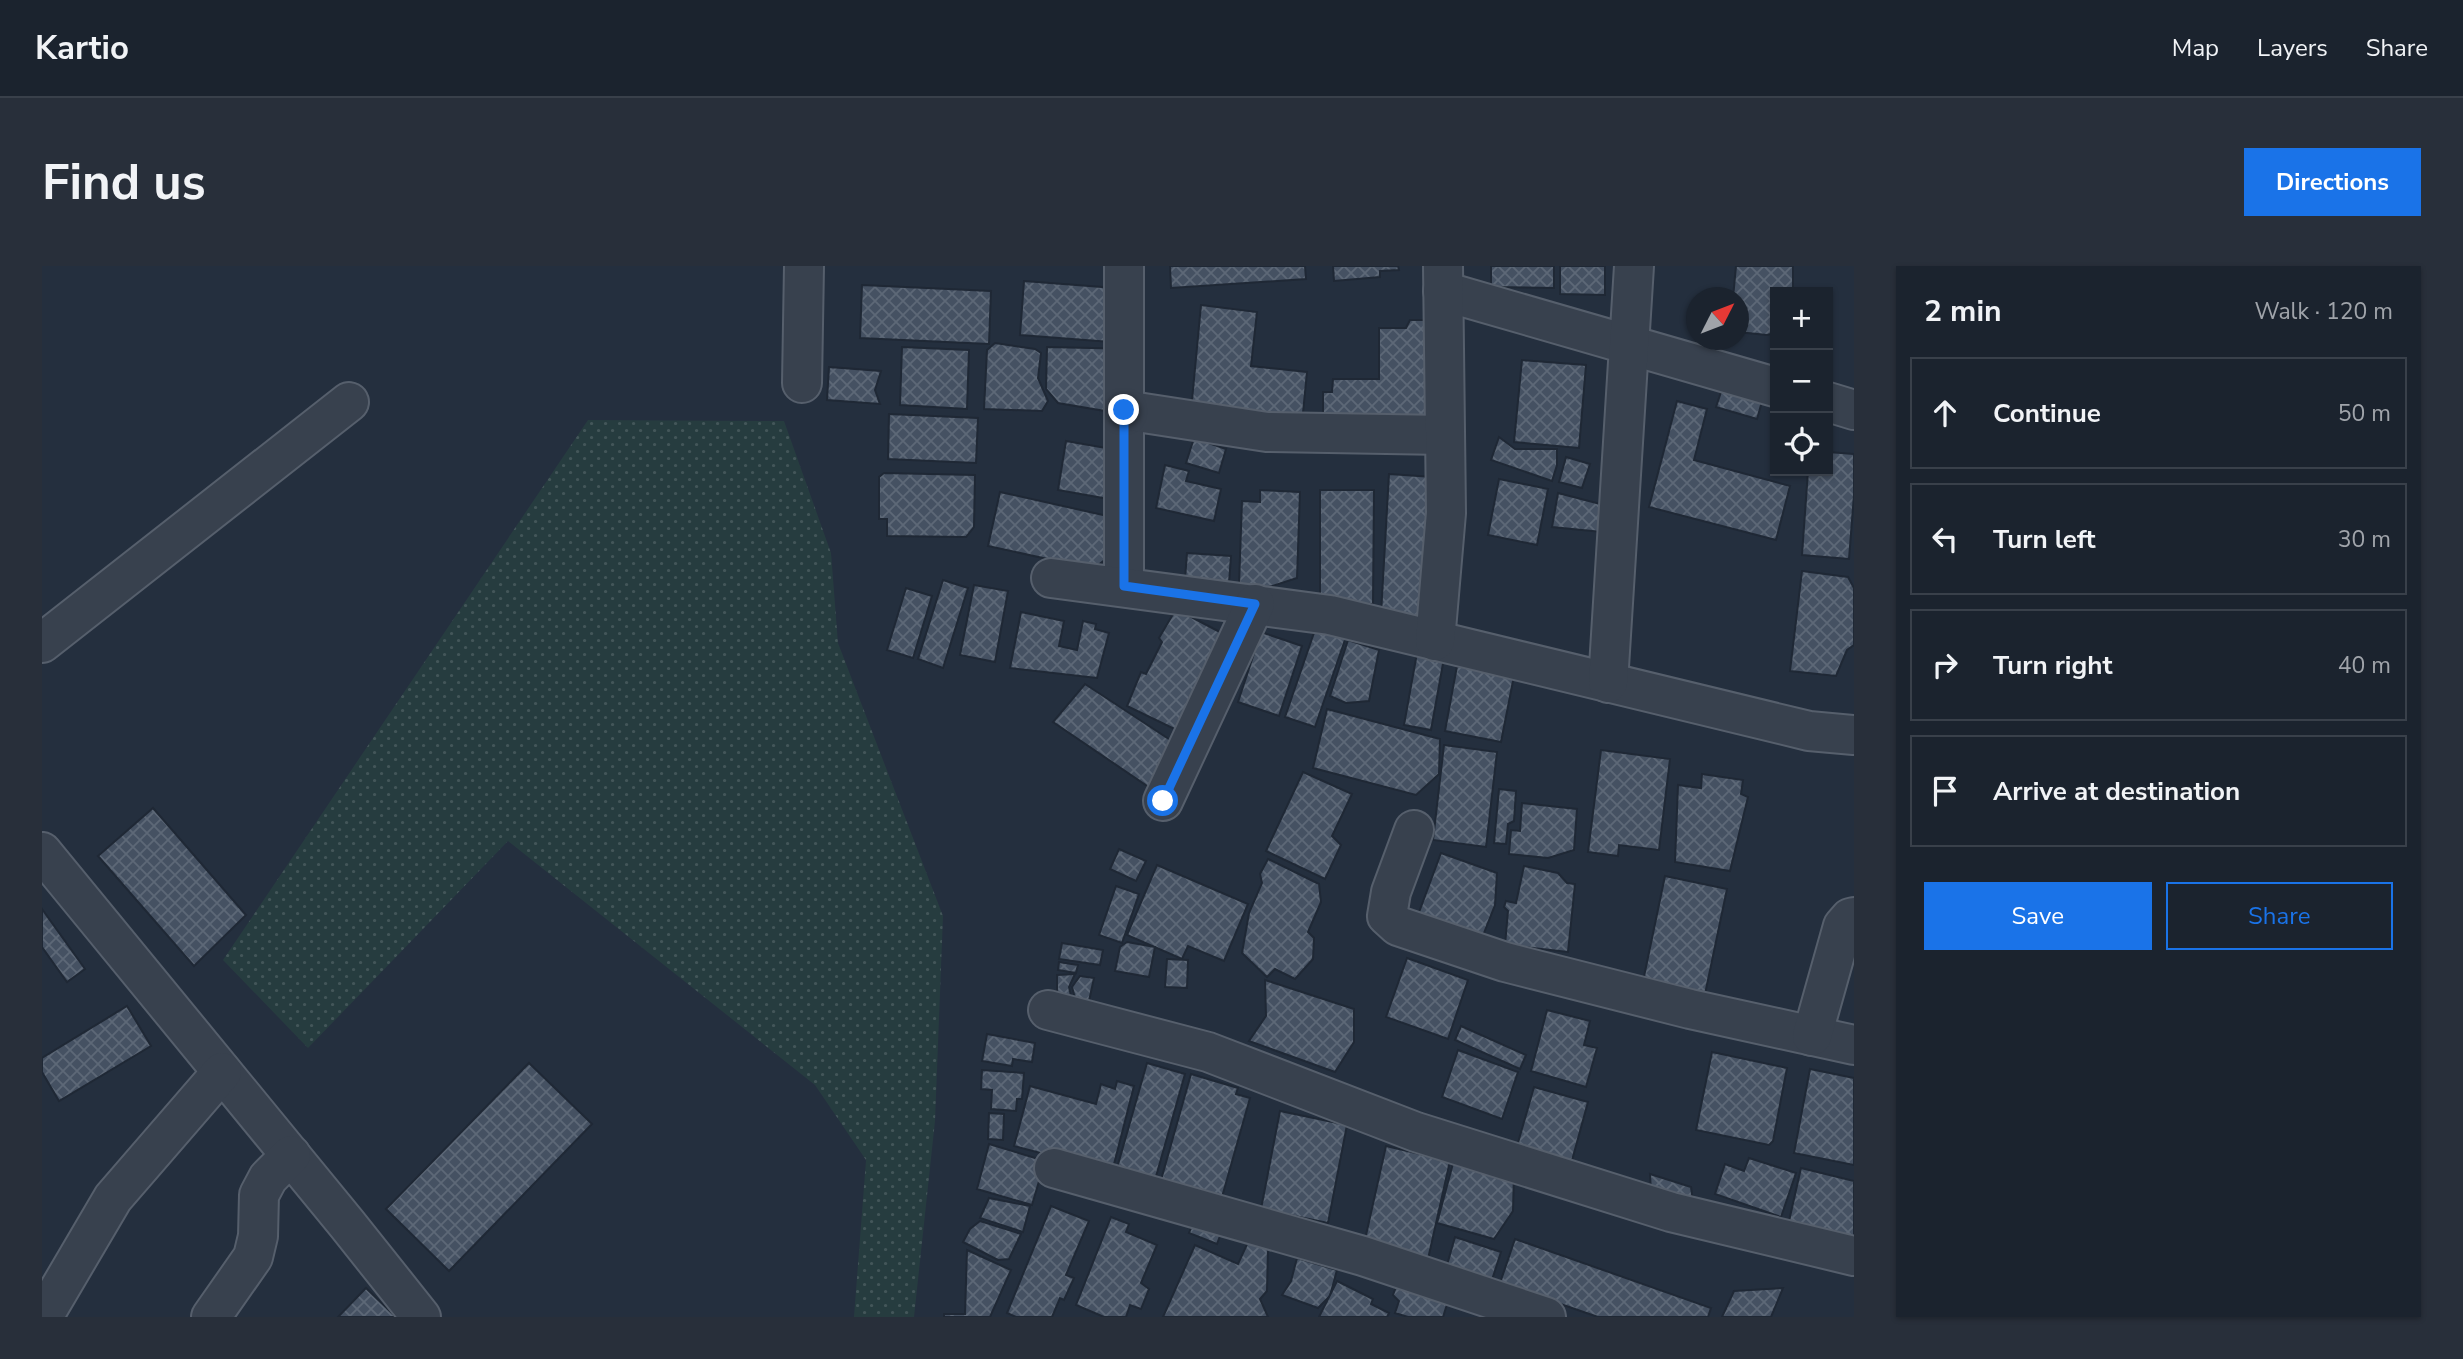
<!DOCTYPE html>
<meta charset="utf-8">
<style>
:root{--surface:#1b232e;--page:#282f3a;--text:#f1f3f6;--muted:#a0a4aa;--line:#39404a;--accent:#1a73e8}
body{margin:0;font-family:"Nunito Sans",sans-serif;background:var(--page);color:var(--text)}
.controls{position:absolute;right:21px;top:21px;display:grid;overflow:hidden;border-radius:0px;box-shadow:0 2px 5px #0004}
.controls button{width:63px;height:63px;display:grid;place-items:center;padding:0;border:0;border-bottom:2px solid var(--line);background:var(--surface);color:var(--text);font:35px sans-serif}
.compass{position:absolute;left:1644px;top:21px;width:63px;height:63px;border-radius:50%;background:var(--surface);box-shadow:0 2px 5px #0004;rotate:48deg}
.stop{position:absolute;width:21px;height:21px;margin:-16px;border:5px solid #1a73e8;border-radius:50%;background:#fff}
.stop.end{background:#1a73e8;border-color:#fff;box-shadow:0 2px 7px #0008}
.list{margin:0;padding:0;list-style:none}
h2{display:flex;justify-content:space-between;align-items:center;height:91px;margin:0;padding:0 28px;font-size:30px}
h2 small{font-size:23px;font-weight:400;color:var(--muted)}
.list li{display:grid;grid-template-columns:46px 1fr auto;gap:21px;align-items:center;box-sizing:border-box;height:112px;margin:0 14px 14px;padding:0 14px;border:2px solid var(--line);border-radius:0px}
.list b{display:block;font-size:26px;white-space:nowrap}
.list em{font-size:23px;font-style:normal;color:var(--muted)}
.actions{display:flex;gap:14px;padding:21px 28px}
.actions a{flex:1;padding:16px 0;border:2px solid var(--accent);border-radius:0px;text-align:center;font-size:24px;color:var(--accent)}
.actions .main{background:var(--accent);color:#fff}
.icon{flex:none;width:38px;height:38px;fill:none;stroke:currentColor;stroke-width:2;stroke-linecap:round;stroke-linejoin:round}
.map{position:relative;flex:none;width:1812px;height:1051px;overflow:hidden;border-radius:0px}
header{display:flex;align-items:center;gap:42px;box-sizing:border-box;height:98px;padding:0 35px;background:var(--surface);border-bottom:2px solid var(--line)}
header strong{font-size:33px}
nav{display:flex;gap:38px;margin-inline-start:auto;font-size:24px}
.intro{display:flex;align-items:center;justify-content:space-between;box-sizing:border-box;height:168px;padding:0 42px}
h1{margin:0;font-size:49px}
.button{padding:18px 32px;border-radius:0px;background:var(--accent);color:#fff;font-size:24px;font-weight:700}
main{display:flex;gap:42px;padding:0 42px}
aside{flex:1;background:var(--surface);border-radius:0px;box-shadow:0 2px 5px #0004}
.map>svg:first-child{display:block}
</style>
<header>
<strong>Kartio</strong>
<nav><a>Map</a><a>Layers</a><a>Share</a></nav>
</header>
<div class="intro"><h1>Find us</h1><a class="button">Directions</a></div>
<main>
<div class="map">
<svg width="1812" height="1051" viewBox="0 0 1812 1051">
<defs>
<pattern id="grass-dots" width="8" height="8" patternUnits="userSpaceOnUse" patternTransform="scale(1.75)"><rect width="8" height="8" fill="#263c3f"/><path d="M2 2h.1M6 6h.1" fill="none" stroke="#435659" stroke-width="1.8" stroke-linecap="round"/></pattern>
<pattern id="building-cross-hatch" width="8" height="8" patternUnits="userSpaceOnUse" patternTransform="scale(1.75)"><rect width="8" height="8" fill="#455162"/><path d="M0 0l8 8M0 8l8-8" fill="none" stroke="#5d6877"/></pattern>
</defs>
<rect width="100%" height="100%" fill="#242f3e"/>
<path fill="url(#grass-dots)" d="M546,154L742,155L789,287L796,377L901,650L893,855L872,1051H812L824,894L773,819L466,575L266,782L181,694Z"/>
<g fill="url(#building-cross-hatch)" stroke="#1f2835" stroke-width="2">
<path d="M1128,0H1263L1264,13L1129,22Z"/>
<path d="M1291,0H1356L1357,4L1338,5V11L1292,15Z"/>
<path d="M1449,0H1512V22L1449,21Z"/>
<path d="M1518,0H1563V29L1518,28Z"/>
<path d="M1694,0H1751V26H1733V67L1725,69L1696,66V32H1691Z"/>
<path d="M982,15L1073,22L1069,76L978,69Z"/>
<path d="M820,19L949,25L947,78L818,72Z"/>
<path d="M1159,39L1215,46L1209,100L1265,106L1260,157L1149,145Z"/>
<path d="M1368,54H1411L1412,160H1281V126H1290L1291,113H1337V62H1364Z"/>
<path d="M953,77L993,83L999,87L996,112L1006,135L1000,145L942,143L945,84Z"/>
<path d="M860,81L927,84L925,143L858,139Z"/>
<path d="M1005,81L1093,83L1075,147L1016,137L1004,123Z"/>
<path d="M1480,94L1544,99L1537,182L1472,176Z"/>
<path d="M787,101L839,105L833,124L838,138L785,134Z"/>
<path d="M1681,120L1721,132L1715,153L1674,141Z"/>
<path d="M1635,135L1665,143L1652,194L1748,220L1734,274L1607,241Z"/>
<path d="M847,148L936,152L934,197L846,193Z"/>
<path d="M1457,171L1473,183H1515V199L1510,215L1449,194Z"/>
<path d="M1152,172L1184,183L1177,207L1144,197Z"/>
<path d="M1024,175L1087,186L1078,235L1016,224Z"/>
<path d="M1786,186L1812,188V229L1807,293L1760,289L1766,205H1786Z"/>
<path d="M1524,191L1548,198L1540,222L1517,216Z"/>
<path d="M1123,199L1147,205L1144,215L1179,223L1172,255L1114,242Z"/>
<path d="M842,207L933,209L932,261L924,271L845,270V253H837V211Z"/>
<path d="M1347,208L1391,211L1384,351L1339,348Z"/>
<path d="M1457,213L1506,223L1495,279L1446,269Z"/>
<path d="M1218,224L1258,226L1255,312L1227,321L1197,319L1200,235L1218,236Z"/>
<path d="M1278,224H1332L1331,338L1278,337Z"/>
<path d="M958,226L1070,251L1064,293L1051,303L946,280Z"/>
<path d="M1516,227L1566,240L1560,266L1510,261Z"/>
<path d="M1145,287L1189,290L1187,317L1143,313Z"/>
<path d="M1760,305L1806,311L1812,322V379L1805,384L1794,410L1748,405Z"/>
<path d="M901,314L926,322L901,402L876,393Z"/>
<path d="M932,319L966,325L953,396L918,389Z"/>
<path d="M864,322L890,330L871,392L845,384Z"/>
<path d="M1134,343L1195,375L1151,472L1085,440L1099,406L1104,408L1120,376L1117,372Z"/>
<path d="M979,346L1022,355L1017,380L1035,384L1041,355L1054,358L1053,363L1067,367L1055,412L968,402Z"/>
<path d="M1274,361L1304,371L1273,461L1243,451Z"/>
<path d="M1219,366L1260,380L1237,450L1196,436Z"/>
<path d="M1306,374L1337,384L1327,435L1304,437L1288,430Z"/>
<path d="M1375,387L1402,392L1389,464L1362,459Z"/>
<path d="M1415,400L1472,410L1459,476L1403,465Z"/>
<path d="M1043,418L1142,483L1114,526L1011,456Z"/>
<path d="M1285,443L1398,473L1397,508L1374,529L1271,502Z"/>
<path d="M1402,479L1455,486L1444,581L1391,574Z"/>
<path d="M1559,484L1628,493L1617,584L1577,579L1576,590L1546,586Z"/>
<path d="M1261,506L1310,528L1290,570L1299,579L1283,613L1224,585Z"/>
<path d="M1660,508L1701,514L1699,528L1706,531L1688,605L1633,596L1636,519L1659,522Z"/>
<path d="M1457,523L1474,525L1472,555L1466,558L1464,578L1452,577Z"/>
<path d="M1480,537L1535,543L1532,584L1506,592L1467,588L1469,564L1478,565Z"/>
<path d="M111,542L204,649L152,700L56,590Z"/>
<path d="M1077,583L1104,595L1094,615L1068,603Z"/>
<path d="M1399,587L1455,607L1453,639L1440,672L1376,649Z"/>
<path d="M1226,593L1277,618L1279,636L1266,666L1272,672L1271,693L1253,713L1233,703L1225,711L1200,687L1207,647L1220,617L1218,608Z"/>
<path d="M1115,599L1206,638L1182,695L1146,680L1140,693L1085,669Z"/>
<path d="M1482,600L1516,607L1525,617L1533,618L1526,686L1463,679L1466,645L1462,641L1464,635L1474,637Z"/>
<path d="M1623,610L1685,623L1662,733L1600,720Z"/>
<path d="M1074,620L1097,628L1080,677L1057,669Z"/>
<path d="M0,643L43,703L25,716L0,681Z"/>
<path d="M1085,676L1113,681L1107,711L1073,705L1078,681Z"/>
<path d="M1020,677L1061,684L1058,699L1017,693Z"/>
<path d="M1365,692L1426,714L1406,773L1344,751Z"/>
<path d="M1125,693L1146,694L1145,722L1123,721Z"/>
<path d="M1017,696L1036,699L1034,707L1016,704Z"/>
<path d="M1033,708L1027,721L1030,734L1015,730V709Z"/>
<path d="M1038,710L1052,712L1047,735L1033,732L1030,721Z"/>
<path d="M1223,714L1312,743V776L1293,806L1207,775L1224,750Z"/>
<path d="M85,740L109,780L17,835L0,806V792Z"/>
<path d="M1505,744L1548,755L1542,779L1555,782L1544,821L1489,805Z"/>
<path d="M1419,760L1484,789L1478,803L1413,774Z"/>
<path d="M945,768L993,777L990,796L971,793L970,800L940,795Z"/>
<path d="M1416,784L1476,806L1460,853L1400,831Z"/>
<path d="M1670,786L1745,802L1731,875L1727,879L1654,864Z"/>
<path d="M487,797L550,858L407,1005L344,943Z"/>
<path d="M1105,797L1143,808L1113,914L1075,902Z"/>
<path d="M1768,803L1812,812V899L1752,887Z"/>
<path d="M940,804L982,807L980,833H975L974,845L949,843L950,824L939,823Z"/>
<path d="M1149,808L1196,822L1194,828L1208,832L1180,931L1119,914Z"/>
<path d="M1075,815L1092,820L1070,906L972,880L988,820L1054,838L1059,818L1073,823Z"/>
<path d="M1492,821L1546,836L1526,909L1471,894Z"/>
<path d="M1238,845L1305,859L1286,957L1219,943Z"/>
<path d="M947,847L962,848L961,874L946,873Z"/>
<path d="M947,878L1003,895L990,939L935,923Z"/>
<path d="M1344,880L1408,895L1386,993L1322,978Z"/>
<path d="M1413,890L1472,906L1471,945L1452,973L1395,957Z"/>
<path d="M1707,892L1754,907L1739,951L1673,928L1683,898L1702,905Z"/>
<path d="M1759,902L1812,915V980L1745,964Z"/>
<path d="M1608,908L1649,921L1651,935L1609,927Z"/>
<path d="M947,932L988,940L981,966L938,952Z"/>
<path d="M1009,940L1047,955L1024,1009L1032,1012L1022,1034L1018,1032L1010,1051H974L965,1047Z"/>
<path d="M1069,951L1087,958L1084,966L1115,979L1099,1017L1107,1023L1099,1043L1088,1039L1084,1051H1062L1034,1039Z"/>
<path d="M1153,952L1181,962L1175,978L1147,967Z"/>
<path d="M938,955L979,968L967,993L956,994L921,976L928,963Z"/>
<path d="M1413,971L1459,986L1448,1020L1403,1006Z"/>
<path d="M1473,973L1669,1042L1666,1051H1556L1458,1017Z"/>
<path d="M1207,974L1226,983L1225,1025L1218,1033L1226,1051H1121L1153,979L1196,998Z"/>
<path d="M925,984L969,1004L948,1051H902V1048H923Z"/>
<path d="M1255,992L1295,1004L1288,1030L1276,1042L1240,1029L1249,1015Z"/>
<path d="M1295,1015L1331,1033L1329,1038L1347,1047L1345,1051H1277Z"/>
<path d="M1356,1015L1407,1032L1401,1051H1366L1353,1047L1357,1035L1351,1029Z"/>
<path d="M324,1022L354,1051H296Z"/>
<path d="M1741,1022L1729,1051H1680L1692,1025Z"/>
</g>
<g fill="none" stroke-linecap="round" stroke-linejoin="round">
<defs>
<g id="minor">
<path d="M1082,0V321"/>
<path d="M1401,25L1733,121"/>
<path d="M760,117L762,0"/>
<path d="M1786,136L1812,144"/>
<path d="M1082,144L1225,166L1403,169"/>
<path d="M1009,312L1288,349L1767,465L1812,469"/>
<path d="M1393,375L1404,247L1401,0"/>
<path d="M0,377L307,136"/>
<path d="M1566,417L1592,0"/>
<path d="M1121,535L1213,338"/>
<path d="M1372,564L1349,626L1345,650L1356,660L1463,696L1648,743L1812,779"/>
<path d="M0,586L305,958L379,1051"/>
<path d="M1006,744L1166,786L1374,866L1629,946L1812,990"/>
<path d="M1770,770L1801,660L1808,652L1812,651"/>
<path d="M1012,902L1321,990L1504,1051"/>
<path d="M1,1051L71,932L180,806"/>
<path d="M169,1051L211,991L216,970L217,929L226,912L249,889"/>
</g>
</defs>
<use href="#minor" stroke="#565f6c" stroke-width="42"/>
<use href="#minor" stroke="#38414e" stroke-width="38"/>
</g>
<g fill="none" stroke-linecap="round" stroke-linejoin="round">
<path stroke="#1a73e8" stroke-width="9" d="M1082,144V320L1213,338L1121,535"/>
</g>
</svg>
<div class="controls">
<button>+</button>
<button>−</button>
<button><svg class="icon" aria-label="locate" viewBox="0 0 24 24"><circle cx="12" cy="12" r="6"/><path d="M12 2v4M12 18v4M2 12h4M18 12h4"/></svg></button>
</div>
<svg class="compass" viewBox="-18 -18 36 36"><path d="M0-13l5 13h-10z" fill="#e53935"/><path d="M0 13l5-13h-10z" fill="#a0a4aa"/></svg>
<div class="stop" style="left:1121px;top:535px"></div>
<div class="stop end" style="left:1082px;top:144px"></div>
</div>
<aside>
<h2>2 min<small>Walk · 120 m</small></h2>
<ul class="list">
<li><svg class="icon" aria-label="ahead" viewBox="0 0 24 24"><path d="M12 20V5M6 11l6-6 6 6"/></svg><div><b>Continue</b></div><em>50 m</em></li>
<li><svg class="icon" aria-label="left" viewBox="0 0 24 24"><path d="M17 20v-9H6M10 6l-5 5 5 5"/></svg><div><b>Turn left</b></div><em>30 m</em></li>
<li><svg class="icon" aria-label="right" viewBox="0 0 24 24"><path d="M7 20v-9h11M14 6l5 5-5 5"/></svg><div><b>Turn right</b></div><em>40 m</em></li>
<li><svg class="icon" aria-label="arrive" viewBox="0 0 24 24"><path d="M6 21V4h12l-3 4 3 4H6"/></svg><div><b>Arrive at destination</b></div></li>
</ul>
<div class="actions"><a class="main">Save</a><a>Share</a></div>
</aside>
</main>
